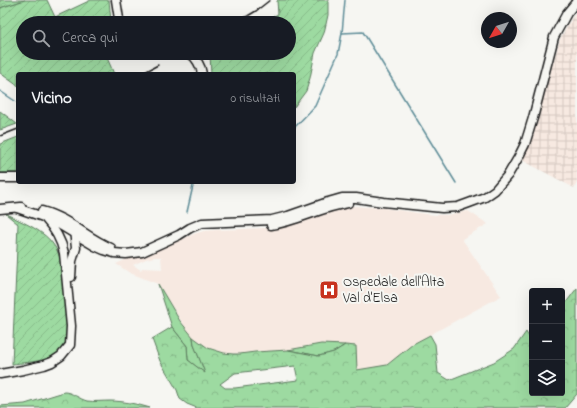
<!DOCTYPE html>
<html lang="it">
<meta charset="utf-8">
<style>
:root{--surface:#171b24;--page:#20242c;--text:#f1f3f6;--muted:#9ea1a6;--line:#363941}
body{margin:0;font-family:"Indie Flower",sans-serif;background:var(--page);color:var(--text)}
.controls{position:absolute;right:12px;bottom:12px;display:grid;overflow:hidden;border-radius:4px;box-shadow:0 4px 16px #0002}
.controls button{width:36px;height:36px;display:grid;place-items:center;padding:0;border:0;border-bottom:1px solid var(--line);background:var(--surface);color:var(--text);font:20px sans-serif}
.compass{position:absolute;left:481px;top:12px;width:36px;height:36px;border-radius:50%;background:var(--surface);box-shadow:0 4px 16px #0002;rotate:231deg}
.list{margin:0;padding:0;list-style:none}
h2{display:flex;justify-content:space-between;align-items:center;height:52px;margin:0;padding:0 16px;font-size:17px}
h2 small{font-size:13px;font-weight:400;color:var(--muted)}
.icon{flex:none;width:22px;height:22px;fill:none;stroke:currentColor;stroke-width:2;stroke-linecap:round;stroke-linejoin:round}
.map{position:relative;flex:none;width:577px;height:408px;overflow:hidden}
.search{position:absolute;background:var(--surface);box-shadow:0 4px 16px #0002;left:16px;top:16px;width:280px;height:44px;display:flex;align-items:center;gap:10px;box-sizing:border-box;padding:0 14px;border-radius:22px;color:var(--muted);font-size:15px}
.panel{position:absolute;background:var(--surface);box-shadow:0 4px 16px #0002;left:16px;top:72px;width:280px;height:112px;border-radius:4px}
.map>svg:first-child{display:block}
</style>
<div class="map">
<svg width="577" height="408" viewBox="0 0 577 408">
<defs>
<pattern id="industrial-grid" width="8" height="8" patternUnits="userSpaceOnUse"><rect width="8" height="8" fill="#f7e9e1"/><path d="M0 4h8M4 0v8" fill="none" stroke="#d3c7c0"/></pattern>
<pattern id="forest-crowns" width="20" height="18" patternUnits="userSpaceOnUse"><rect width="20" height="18" fill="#9ddaa1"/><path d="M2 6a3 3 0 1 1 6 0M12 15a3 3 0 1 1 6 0" fill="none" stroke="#87ba8a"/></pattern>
<pattern id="garden-furrows" width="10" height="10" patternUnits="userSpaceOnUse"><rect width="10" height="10" fill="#9ddaa1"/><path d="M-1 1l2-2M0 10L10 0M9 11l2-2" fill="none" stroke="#87ba8a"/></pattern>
</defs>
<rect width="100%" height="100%" fill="#f6f6f2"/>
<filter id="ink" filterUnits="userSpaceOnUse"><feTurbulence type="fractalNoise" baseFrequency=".025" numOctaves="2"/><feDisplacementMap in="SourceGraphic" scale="8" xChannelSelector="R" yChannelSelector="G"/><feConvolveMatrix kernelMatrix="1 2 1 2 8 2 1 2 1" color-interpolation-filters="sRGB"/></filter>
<g filter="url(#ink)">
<path fill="#f7e9e1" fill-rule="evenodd" d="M352,206L384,208L418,213L435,215H447L468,211L488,224L462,239L501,296L413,344L387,365L357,370L355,346L321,344L288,350L255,352L240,354L224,353L208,348L193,337L187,330L170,304L158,284L130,273L116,264L132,257L147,254L194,234L204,231L216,230L268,228L304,220L339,209ZM154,257H161L162,269L142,268L141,270L133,265L146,259Z"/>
<path fill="url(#industrial-grid)" d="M577,12V183L574,188L522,160L534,129L560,39L572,18Z"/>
<g fill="#9ddaa1" stroke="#5c7b5e">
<path d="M158,284L180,321L193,337L194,345L206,374L188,360L187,346L172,327Z"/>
<path d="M321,344L345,345L334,352L319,356L288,350Z"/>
</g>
<g fill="url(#forest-crowns)" stroke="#5c7b5e" fill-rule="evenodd">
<path d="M0,0H25L0,8Z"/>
<path d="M577,288V394L565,408H197L187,404L180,399L177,390L160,361L152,339L172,327L187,346L188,360L205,373L194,345L193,337L208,348L224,353L233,354H240L255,352L288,350L319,356L334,352L345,345L356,346L357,370L387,365L413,344L430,335L435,344L438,373L449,380L494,362L514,349L526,332L532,342V393H562V308ZM295,366L298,380L235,388H225L220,384L235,373Z"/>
<path d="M64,392C72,392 79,399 87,401C94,402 102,401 110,401C123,401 137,404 150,408H0V406L25,404Z"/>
</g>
<g fill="url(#garden-furrows)" stroke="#5c7b5e">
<path d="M25,0H47L55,17L91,0H109L111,22L105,23H23V53H105L114,74H18V86L0,73V8Z"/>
<path d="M278,0H328V15L324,33L315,53L310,78L306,91L294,107V74H211L210,53H289V23H260L278,14L277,1Z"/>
<path d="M0,111L17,124L0,130Z"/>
<path d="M18,137V173H0V144Z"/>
<path d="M6,214C22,222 46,231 55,247C60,255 62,265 63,274C64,289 65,303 66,318C67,324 69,333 67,339C61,362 30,362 12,364L18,224Z"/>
</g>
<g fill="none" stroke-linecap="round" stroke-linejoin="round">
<g stroke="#5f8d98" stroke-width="1.5">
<path d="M342,33L363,32L456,183"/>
<path d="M0,91L18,103"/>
<path d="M294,128L315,106L338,54L342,33L345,0"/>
<path d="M187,212L193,186L190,182"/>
</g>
<defs>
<g id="secondary">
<path d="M116,0L119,19L120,23"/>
<path d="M189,53C196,57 201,66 202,74"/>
<path d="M0,178H18"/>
<path d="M17,208L52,220L95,246L104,250L114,253L126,254L142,252L179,235L190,228L202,223L272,220L288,216L328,202L342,198H356L383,202L442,208L458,207L469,203L485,197L495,190L508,175L518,158L525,144L533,118L554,37L567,13L577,1"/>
<path d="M0,209L21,207"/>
<path d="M42,211C68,218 87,238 111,248"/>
<path d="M271,225C298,221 321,207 348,203"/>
<path d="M71,277L72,261L76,248L74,230"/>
<path d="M0,374L23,370L44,365L52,362L61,356L70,345L71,326L64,253C61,239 54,228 45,218"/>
</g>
</defs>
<use href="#secondary" stroke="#1c1c1c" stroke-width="11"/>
<use href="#secondary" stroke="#f6f6f2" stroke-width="8"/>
<g stroke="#1c1c1c" stroke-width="1.5">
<path d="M236,23L256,11L270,0"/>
<path d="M141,74L158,65"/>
<path d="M0,136L18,129"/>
</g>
</g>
</g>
<defs>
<symbol id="hospital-square" viewBox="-11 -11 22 22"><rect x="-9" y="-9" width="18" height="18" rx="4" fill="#c8321e" stroke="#f6f6f2"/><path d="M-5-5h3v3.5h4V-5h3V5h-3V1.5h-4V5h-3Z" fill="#fff"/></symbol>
</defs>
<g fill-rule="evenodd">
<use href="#hospital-square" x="318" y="279" width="22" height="22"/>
</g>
<g text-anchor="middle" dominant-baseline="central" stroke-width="4" stroke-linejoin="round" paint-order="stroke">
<g font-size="14" fill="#1c1c1c" stroke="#f6f6f2" text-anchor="start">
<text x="343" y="282">Ospedale dell'Alta<tspan x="343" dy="16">Val d'Elsa</tspan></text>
</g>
</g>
</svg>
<div class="controls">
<button>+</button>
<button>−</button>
<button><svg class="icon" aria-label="layers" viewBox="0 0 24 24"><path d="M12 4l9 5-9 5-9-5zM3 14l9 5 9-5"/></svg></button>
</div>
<svg class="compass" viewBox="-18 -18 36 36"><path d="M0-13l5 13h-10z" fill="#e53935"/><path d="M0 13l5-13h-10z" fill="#9ea1a6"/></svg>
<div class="search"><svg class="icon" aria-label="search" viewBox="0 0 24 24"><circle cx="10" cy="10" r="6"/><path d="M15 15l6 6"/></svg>Cerca qui</div>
<section class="panel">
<h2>Vicino<small>0 risultati</small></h2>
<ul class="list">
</ul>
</section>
</div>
